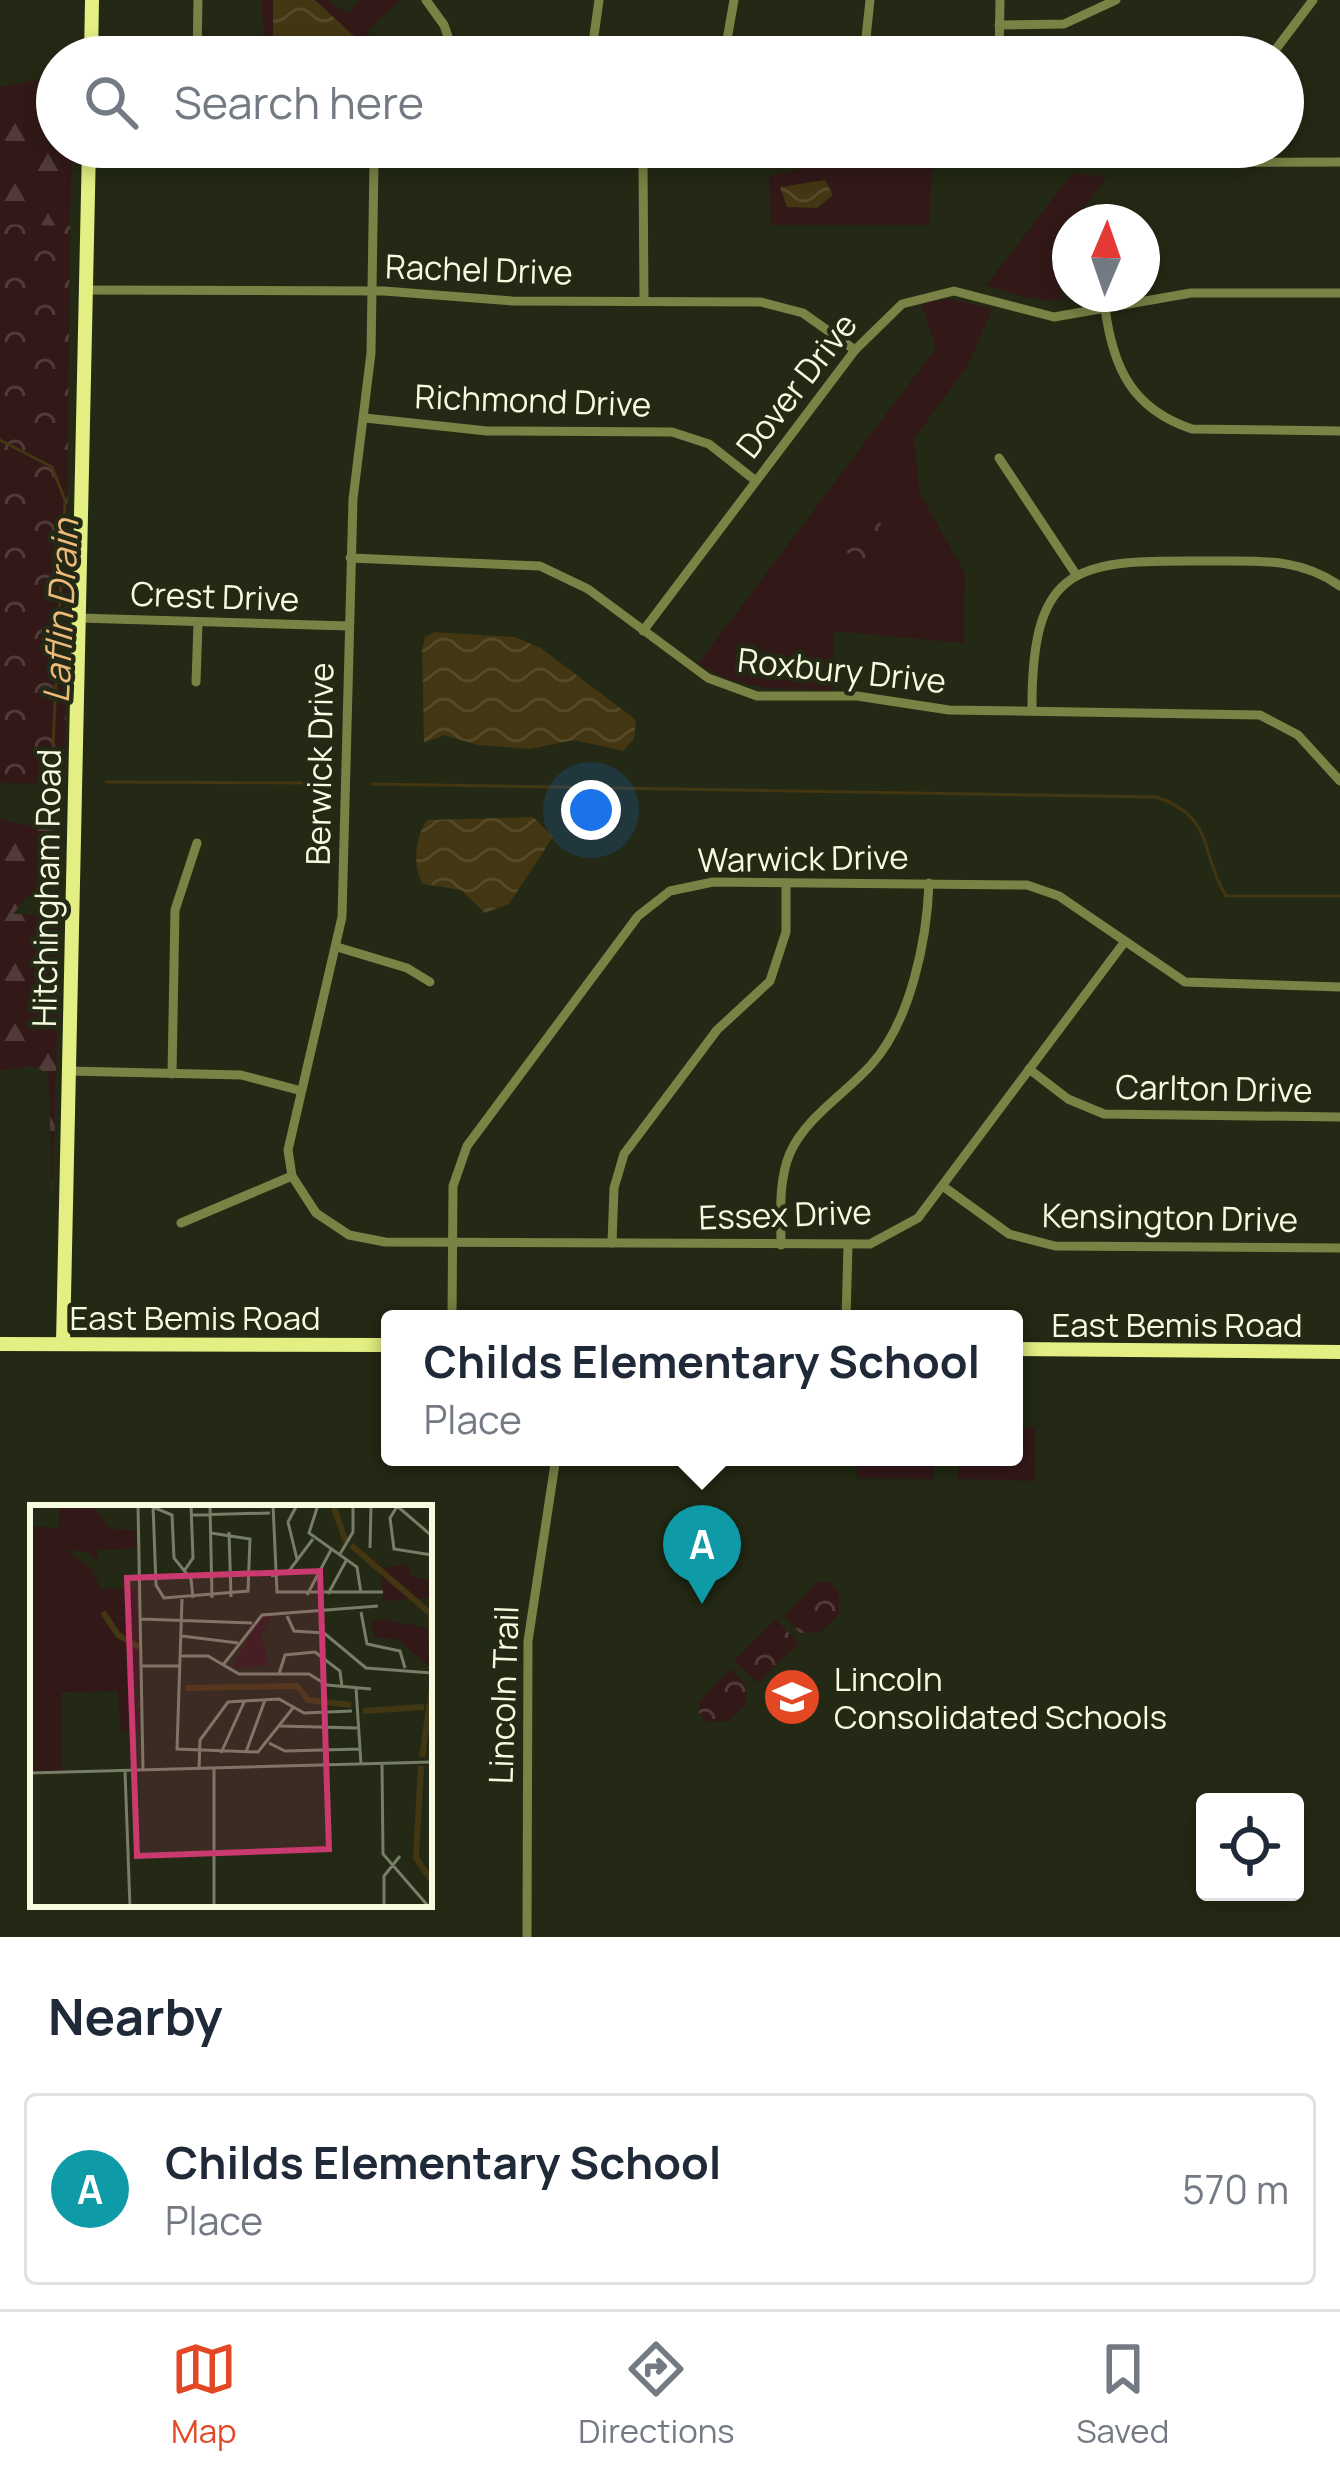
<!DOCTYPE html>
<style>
:root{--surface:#fff;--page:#f6f6f7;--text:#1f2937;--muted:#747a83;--line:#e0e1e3;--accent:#e34724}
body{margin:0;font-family:Manrope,sans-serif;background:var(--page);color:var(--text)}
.controls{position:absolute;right:36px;bottom:36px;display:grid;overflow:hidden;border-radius:12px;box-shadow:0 6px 18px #0003}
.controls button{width:108px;height:108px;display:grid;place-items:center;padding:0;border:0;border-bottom:3px solid var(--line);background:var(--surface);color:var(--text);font:60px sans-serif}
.compass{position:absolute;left:1052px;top:204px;width:108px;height:108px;border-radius:50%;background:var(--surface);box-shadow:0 6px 18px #0003;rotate:2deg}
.you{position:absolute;left:591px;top:810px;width:42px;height:42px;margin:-30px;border:9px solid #fff;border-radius:50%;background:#1a73e8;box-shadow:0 0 0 18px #1a73e833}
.badge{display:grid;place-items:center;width:78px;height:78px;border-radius:50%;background:var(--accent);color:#fff;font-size:39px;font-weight:700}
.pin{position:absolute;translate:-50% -99px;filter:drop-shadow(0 3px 6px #0008)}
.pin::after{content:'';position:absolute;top:63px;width:42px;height:36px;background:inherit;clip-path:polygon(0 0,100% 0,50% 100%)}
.popup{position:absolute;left:381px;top:1310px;width:642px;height:156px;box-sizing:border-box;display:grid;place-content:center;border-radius:12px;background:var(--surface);filter:drop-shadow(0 3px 9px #0005);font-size:39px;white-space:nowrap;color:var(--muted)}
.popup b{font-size:45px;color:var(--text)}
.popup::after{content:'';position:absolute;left:50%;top:100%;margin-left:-24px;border:24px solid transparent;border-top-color:var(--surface)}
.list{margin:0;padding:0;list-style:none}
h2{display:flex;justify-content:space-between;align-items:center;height:156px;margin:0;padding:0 48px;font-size:51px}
h2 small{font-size:39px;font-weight:400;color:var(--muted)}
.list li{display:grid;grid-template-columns:78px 1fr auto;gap:36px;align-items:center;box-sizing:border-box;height:192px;margin:0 24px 24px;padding:0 24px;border:3px solid var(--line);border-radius:12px}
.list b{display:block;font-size:45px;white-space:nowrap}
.list p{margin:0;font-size:39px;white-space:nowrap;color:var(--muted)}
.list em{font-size:39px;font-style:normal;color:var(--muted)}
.icon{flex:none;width:66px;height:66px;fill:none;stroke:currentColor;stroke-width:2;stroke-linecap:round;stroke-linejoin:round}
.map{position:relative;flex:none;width:1340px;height:1937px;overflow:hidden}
.search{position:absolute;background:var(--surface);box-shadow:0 6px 18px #0003;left:36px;right:36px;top:36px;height:132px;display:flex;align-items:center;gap:30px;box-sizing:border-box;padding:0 42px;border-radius:66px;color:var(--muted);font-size:45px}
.sheet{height:372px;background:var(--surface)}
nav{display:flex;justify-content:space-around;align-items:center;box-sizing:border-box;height:168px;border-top:3px solid var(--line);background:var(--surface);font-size:33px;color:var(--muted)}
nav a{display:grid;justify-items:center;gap:6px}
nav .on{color:var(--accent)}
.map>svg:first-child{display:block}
</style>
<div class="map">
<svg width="1340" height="1937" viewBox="0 0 1340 1937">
<defs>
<pattern id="forest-firs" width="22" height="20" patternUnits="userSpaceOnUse" patternTransform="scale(3)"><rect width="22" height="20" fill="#321918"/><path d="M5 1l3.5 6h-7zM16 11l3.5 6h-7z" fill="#503b39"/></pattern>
<pattern id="park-crowns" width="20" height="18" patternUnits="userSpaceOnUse" patternTransform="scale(3)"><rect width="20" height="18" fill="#321918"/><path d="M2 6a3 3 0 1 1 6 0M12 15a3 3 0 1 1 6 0" fill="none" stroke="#503b39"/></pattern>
<pattern id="water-waves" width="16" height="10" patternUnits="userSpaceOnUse" patternTransform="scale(3)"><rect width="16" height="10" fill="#433612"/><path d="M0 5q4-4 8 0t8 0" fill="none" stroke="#564a29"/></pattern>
</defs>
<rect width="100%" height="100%" fill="#232914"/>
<g fill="#321918">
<path d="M261,0H327L347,13L360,0H400L367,31L386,57H266Z"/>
<path d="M836,147H932L930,225H771L769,176L802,169Z"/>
<path d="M1072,174L1107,176L1053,250L1062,301L1027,298L986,285Z"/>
<path d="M949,299L992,309L968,365L914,439L920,493L965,574L963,643L834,631V690C784,690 742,691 698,664L936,348L921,303Z"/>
<path d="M1014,1428H1035V1481L958,1479L959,1457H1014Z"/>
<path d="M857,1457H934V1479L857,1478Z"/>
</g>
<g fill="url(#forest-firs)">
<path d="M57,75V147H72L70,226L0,744V87Z"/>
<path d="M0,819L63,833L62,882L27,897L13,914L60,916L53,1192L48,1073L32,1066L0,1071Z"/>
</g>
<g fill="url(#park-crowns)">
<path d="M0,224L70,226L65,784L0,783Z"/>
<path d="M866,513L891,531L867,566L840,548Z"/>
<path d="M817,1582H829L839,1592V1614L821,1632L800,1633L784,1616Z"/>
<path d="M775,1619L799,1643L758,1683L734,1661Z"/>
<path d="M730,1669L746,1684V1704L729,1721L707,1722L699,1713L700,1700Z"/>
</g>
<g fill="url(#water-waves)">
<path d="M273,0H315L355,37L367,57H273Z"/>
<path d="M825,180L833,195L817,208L787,207L780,187Z"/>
<path d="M434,632L514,637L541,648L636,720L634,739L623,751L574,740L530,749L478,745L444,735L424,743L422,650L425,637Z"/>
<path d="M533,817L553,837L509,904L485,913L461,890L423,884C412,867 415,836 427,820Z"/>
</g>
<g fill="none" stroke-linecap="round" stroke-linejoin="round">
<g stroke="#433612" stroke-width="3">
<path d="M0,440L52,467L65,500L53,744"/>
<path d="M106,782L315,783"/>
<path d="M372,784C634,786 895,794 1156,797C1216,817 1199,852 1226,896H1340"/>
</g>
<g stroke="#7a8245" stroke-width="9">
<path d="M426,0L444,25L455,57"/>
<path d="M999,25L1064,24L1116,0"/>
<path d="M197,57L198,0"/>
<path d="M591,57L599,0"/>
<path d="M724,57L734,0"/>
<path d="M864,57L870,0"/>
<path d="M999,57L1000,0"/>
<path d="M1270,57L1313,0"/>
<path d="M245,147L266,157L307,161L718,163L785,160L812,147"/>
<path d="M1045,147L1094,163L1340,162"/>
<path d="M374,162L371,353L353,499L342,917L288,1150L292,1176L316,1213L349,1235L385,1242L870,1244L918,1218L1123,944"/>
<path d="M643,162L644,300"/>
<path d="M86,290L384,291L512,301L761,302L803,313L855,350"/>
<path d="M1105,308C1113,368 1132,409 1192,429L1340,431"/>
<path d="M365,418L487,431L672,432L709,444L756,481"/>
<path d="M999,458L1077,576"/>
<path d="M350,558L540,566L588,589L708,678L757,696H857L949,710L1260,715L1298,735L1340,781"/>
<path d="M79,618L349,626"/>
<path d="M643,631L855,350L902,304L954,291L1054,317L1191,293H1340"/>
<path d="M196,682L198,623"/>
<path d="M1032,710C1031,558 1081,560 1215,561C1261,561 1301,558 1340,586"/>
<path d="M337,947L407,968L430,982"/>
<path d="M1029,1069L1068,1099L1104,1114L1340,1117"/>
<path d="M69,1071L241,1075L298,1090"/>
<path d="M172,1074L175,910L197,843"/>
<path d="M944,1187L1009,1234L1055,1246L1340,1248"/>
<path d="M181,1223L292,1176"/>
<path d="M612,1243L614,1188L624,1154L717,1030L770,981L786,932V883"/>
<path d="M781,1245C781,1215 778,1181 790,1153C806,1117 845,1094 871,1065C911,1021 927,939 929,883"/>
<path d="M452,1319L453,1186L467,1146L638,916L670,891L713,882L1027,885L1059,896L1185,982L1340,987"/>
<path d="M846,1319L848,1246"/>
<path d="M527,1937L528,1641L556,1457"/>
</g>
<g stroke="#e3ef83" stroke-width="14">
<path d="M91,57L92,0"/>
<path d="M63,1343L89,147"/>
<path d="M0,1344L390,1345"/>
<path d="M1014,1349L1340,1352"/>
</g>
</g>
<defs>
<symbol id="school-disc" viewBox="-11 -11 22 22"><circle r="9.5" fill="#e34724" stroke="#232914"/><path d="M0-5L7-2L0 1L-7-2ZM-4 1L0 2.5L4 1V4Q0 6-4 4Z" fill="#fff"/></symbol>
</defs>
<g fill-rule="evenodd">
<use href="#school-disc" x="759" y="1664" width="66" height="66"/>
</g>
<g text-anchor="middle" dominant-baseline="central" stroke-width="9" stroke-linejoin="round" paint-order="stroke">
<g font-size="33" fill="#f6fbe0" stroke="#232914">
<text transform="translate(479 269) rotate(2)">Rachel Drive</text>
<text transform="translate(796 385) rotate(-52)">Dover Drive</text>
<text transform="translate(533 400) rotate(2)">Richmond Drive</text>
<text transform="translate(215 596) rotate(2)">Crest Drive</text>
<text transform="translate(842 670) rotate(6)">Roxbury Drive</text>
<text transform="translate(319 764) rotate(-89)">Berwick Drive</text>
<text transform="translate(803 858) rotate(-1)">Warwick Drive</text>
<text transform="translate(46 888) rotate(-89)">Hitchingham Road</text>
<text transform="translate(1214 1088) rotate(1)">Carlton Drive</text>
<text transform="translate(785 1214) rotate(-2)">Essex Drive</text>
<text transform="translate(1170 1217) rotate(1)">Kensington Drive</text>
<text x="195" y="1317">East Bemis Road</text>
<text x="1177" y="1324">East Bemis Road</text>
<text transform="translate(503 1695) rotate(-88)">Lincoln Trail</text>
</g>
<g font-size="33" fill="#f6fbe0" stroke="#232914" text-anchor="start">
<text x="834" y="1678">Lincoln<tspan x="834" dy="38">Consolidated Schools</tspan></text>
</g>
<g font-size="36" font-style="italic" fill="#eeba7b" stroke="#232914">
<text transform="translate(60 611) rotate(-87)">Laflin Drain</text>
</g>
</g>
<g transform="translate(30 1505)">
<rect width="402" height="402" fill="#232914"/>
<path d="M231,111L241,112L231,131L239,160L201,164Z" fill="#321918"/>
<path d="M29,0H63L80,24L106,25L107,43L68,45L67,57L57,47L36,45L61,63L71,84L106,83L108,179L92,186L111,192L104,203L110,204L109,226L91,227L88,186L32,187L0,268V21L29,23ZM322,38L354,63L377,59L383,73L402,75V93L353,96L351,67Z" fill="#321918"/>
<path d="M0,105H108L111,185L31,187L32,267L0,268ZM353,114L401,124V163L367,134L344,132L341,117Z" fill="#321918"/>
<path fill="none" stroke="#433612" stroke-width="6" d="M303,0L316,37M321,40L401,109M73,107L88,130L109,142M401,112L402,165M155,183L267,181L278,195L321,200M333,206L394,202M392,252L402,183M391,261L386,353L402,376"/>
<path fill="none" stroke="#777d66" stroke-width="3" d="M108,0L113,265M123,0L126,80L134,93L218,86L220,34L181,28M180,0L182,93M243,0L247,87H353M288,0L279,28L327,62L331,88M368,0L360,13L364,44L402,50M367,1L402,31M123,2L142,10L144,53L161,74L163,93M162,10L240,8M199,27L201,92M340,43L341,0M310,49L323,27V0M267,54L258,17L267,0M154,66L163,53L161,0M241,71L259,66L283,34M298,89L317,54M277,90L302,43M152,94L147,244L228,247L263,203M331,107L337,139L370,146L375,163M257,111L264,126L294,128L336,163L402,168M111,114L222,118M152,131L208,138M150,151H178L209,169H279L297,180L341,184M193,160L232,110L348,101M112,161H150M249,169L255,150L285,147L310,166L312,182M326,183L331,259M250,221L327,223M239,238L255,246L331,244M216,247L235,195M191,248L215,195M352,259L353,349L399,402M169,264L170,235L198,197L249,194L274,208L322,206M95,266L100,402M0,268L402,257M184,402V263M354,402V371L370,351"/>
<path fill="#ca3a6f" fill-opacity="0.15" stroke="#ca3a6f" stroke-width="6" d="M290,66L299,344L107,351L97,73Z"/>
<rect width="402" height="402" fill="none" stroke="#f6fbe0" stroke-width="6"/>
</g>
</svg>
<div class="controls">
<button><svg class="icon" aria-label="locate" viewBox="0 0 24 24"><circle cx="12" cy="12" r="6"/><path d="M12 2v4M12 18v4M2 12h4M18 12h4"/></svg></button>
</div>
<svg class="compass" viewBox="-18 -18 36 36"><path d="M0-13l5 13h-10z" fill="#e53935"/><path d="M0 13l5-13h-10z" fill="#747a83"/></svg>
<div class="you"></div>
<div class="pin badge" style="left:702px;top:1604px;background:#0f9aa8">A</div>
<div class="popup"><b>Childs Elementary School</b>Place</div>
<div class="search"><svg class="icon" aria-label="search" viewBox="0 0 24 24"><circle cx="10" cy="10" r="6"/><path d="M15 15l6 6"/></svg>Search here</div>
</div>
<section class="sheet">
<h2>Nearby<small></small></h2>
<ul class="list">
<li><span class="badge" style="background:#0f9aa8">A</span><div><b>Childs Elementary School</b><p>Place</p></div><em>570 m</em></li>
</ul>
</section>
<nav>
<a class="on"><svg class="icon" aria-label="map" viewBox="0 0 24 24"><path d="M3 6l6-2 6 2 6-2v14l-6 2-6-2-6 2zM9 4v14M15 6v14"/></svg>Map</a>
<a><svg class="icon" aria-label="directions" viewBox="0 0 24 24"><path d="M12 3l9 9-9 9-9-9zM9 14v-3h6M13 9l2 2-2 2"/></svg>Directions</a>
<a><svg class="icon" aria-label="saved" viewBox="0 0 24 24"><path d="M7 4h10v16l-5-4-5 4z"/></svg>Saved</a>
</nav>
